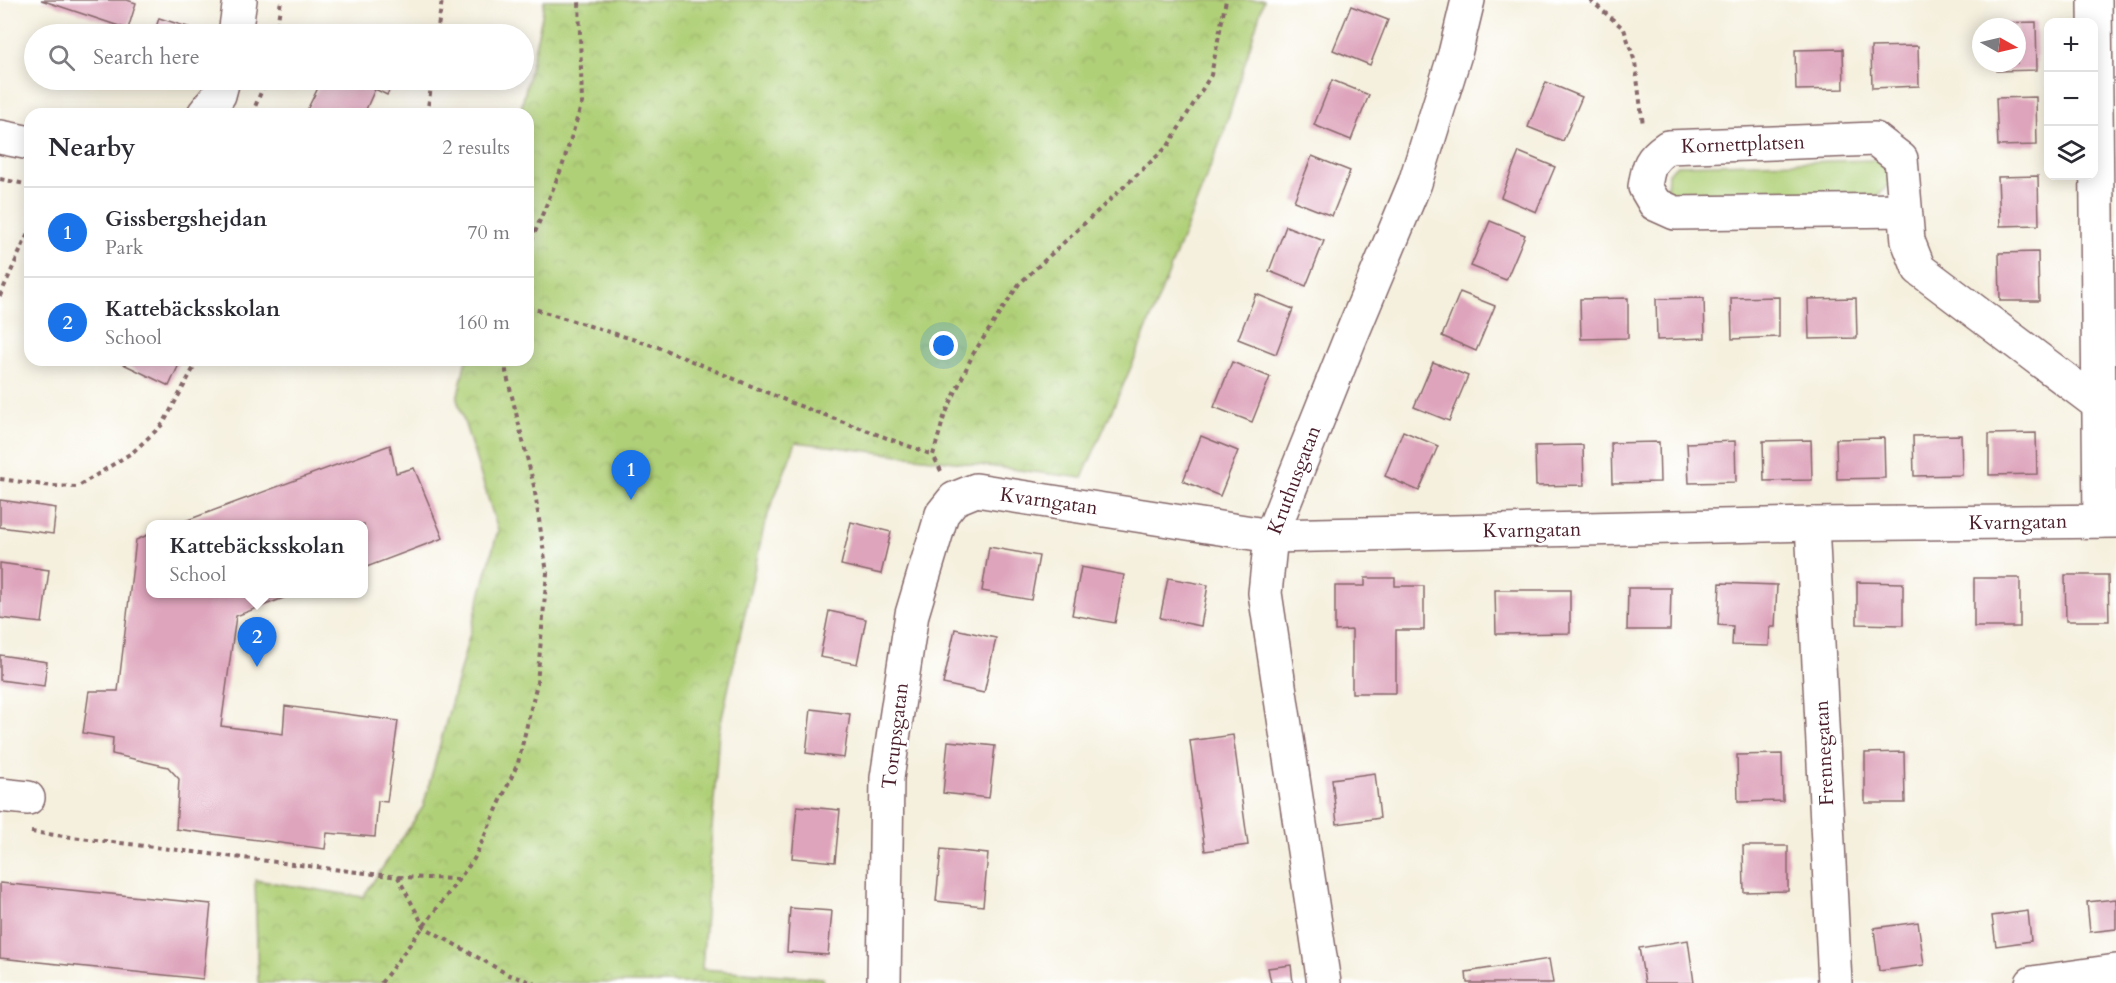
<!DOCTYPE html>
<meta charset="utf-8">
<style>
:root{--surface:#fff;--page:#f7f7f7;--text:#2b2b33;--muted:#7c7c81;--line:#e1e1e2;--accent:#1a73e8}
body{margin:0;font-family:Cardo,serif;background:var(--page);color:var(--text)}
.controls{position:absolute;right:18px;top:18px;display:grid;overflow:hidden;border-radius:12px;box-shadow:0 3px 15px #0003}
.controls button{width:54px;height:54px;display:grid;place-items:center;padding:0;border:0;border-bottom:2px solid var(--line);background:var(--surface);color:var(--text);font:30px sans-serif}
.compass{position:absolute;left:1972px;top:18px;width:54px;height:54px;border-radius:50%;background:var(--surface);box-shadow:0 3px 15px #0003;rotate:98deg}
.you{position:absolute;left:944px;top:346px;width:21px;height:21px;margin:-15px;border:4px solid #fff;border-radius:50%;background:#1a73e8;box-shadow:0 0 0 9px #1a73e833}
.badge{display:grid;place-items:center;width:39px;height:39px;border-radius:50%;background:var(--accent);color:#fff;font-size:20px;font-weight:700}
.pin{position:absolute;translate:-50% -50px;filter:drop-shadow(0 2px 3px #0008)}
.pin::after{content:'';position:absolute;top:32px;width:21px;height:18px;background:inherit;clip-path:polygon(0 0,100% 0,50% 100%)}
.popup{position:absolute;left:146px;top:520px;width:222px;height:78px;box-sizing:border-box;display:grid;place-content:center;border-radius:12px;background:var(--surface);filter:drop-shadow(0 2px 4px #0005);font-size:20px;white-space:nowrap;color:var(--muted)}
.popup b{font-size:22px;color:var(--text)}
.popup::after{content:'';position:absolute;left:50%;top:100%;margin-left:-12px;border:12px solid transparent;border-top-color:var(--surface)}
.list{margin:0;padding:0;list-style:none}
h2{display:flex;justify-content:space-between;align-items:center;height:78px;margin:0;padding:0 24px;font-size:26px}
h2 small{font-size:20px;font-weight:400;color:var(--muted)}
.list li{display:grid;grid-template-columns:39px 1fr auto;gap:18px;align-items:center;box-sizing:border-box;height:90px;padding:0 24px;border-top:2px solid var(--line)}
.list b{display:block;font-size:22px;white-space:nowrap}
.list p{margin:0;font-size:20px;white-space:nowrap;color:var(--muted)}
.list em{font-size:20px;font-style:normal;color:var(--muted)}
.icon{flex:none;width:33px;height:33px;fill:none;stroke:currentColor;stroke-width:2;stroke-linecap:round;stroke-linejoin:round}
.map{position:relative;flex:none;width:2116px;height:983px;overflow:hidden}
.search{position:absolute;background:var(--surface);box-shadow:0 3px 15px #0003;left:24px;top:24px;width:510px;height:66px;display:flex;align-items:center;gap:15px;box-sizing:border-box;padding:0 21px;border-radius:33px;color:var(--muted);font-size:22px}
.panel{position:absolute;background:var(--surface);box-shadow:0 3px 15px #0003;left:24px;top:108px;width:510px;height:258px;border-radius:18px}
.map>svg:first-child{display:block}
</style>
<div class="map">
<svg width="2116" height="983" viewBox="0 0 2116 983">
<defs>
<pattern id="park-crowns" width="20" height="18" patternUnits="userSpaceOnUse" patternTransform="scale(1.5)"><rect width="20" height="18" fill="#b0d078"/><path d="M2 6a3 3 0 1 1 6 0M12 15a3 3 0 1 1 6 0" fill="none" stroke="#99b268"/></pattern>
</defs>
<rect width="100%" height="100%" fill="#fff"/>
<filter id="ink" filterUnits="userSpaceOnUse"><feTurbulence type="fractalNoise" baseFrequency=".0167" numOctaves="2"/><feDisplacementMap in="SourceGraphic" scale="12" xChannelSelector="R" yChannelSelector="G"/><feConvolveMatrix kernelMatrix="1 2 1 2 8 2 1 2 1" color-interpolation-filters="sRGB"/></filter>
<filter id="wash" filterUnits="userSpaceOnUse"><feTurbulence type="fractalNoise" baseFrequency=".008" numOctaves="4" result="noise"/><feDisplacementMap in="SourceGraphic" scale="24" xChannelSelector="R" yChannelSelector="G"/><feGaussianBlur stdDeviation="1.35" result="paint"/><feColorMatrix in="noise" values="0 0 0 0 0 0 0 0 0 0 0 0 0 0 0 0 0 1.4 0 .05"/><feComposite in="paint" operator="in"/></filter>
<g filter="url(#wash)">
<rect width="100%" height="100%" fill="#f5f0de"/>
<path fill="#b0d078" stroke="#7d7852" stroke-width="1.5" d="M1876,160L1889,168V184L1878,196L1675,201L1667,191L1668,173L1677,165Z"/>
<path fill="url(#park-crowns)" stroke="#7d7852" stroke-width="1.5" d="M544,0H1264L1224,132L1136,356L1082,478L796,442L765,522L719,731L702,969L823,978V983H258L255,880L363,897L423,807L498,530L457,399L466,360H528V114H520L542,16Z"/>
<g id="blocks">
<g fill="#dea4bb">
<path d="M41,0H127L136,3L128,29Z"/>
<path d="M1351,6L1388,20L1370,65L1333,50Z"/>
<path d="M159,18L191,28L189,34H154Z"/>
<path d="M2036,22L2037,70L1997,71V63H2017V27H1997L1996,23Z"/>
<path d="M1918,46L1919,86L1872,88L1871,47Z"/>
<path d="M1843,49L1844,89L1796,90L1795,50Z"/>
<path d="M322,80H394L387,95L375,89L364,114H305Z"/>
<path d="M1332,80L1369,95L1351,140L1314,125Z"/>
<path d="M1546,82L1582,97L1563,141L1528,127Z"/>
<path d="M2036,97L2037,145L1998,146L1996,98Z"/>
<path d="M1519,152L1555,167L1536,212L1501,197Z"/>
<path d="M1312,156L1350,171L1332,216L1294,201Z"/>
<path d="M2038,176L2039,225L2000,226L1998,177Z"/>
<path d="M1490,221L1525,235L1506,280L1471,266Z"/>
<path d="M1286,226L1324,241L1306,286L1269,271Z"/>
<path d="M2038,252L2039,301H2000L1999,253Z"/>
<path d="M1460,292L1495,306L1476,351L1442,336Z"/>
<path d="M1256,294L1293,309L1276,354L1238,339Z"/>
<path d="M1779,297V337L1732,339L1731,298Z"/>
<path d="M1628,298V338L1581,339L1580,299Z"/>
<path d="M1704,298L1705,338L1657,340L1656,299Z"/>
<path d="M1856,298L1857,338L1809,339L1808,299Z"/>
<path d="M115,360H181L169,386Z"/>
<path d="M1232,362L1270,377L1252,422L1214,407Z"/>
<path d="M1433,362L1468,376L1449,421L1414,407Z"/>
<path d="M1403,431L1438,446L1419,491L1385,476Z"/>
<path d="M2036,433L2037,474L1989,475V434Z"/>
<path d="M1961,435L1962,475L1914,476L1913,436Z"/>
<path d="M1201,436L1238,451L1220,496L1183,481Z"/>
<path d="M1884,438L1885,478L1837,479L1836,439Z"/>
<path d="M1811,440L1812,480L1764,481L1763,441Z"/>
<path d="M1735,441L1736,482L1689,483L1687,443Z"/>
<path d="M1659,442L1660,482L1612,483L1611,443Z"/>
<path d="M390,445L396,473L414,468L443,538L364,568V524H177Z"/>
<path d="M1583,445L1584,485L1536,486L1535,446Z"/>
<path d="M0,500L56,508L53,534L0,527Z"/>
<path d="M851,522L891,532L881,574L841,565Z"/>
<path d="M150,534V594H294L236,616L221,726L283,734L285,706L398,721L387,802L378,801L375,837L327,833L325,849L176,829L179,779L168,767L112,754L113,738L83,733L89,691H118L136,540Z"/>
<path d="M989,547L1039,556L1031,600L982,591Z"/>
<path d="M0,563L49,570L42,623L0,618Z"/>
<path d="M1081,567L1124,575L1115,623L1072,615Z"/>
<path d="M2065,575H2108L2109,621H2066Z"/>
<path d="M1168,578L1208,585L1201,626L1160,618Z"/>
<path d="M1365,578H1395V586H1424V630H1396V693H1352V630L1335,631V586H1365Z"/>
<rect x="1974" y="578" width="46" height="49"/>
<path d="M1857,582L1903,583V625L1857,624Z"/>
<path d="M1720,583L1777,585L1775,627H1770L1769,646L1732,645L1733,626L1718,625Z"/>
<path d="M1628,588H1671L1670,630H1627Z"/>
<path d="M1495,590H1570V633L1496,634Z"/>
<path d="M829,611L866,619L857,664L820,657Z"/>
<path d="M955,629L996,638L984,693L943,684Z"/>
<path d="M0,655L47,662L44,686L0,680Z"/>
<path d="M811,709L850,714L844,758L806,753Z"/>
<path d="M1233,735L1248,845L1205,851L1190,741Z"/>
<path d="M948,741L995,746L989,798L943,793Z"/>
<path d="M1904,752L1905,803H1865V753Z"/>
<path d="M1782,754L1783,801L1738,802L1737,755Z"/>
<path d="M1375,773L1380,818L1337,824L1332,779Z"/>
<path d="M797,806L840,810L835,862L792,858Z"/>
<path d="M1743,846H1788V891L1744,892Z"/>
<path d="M941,849L988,854L983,906L936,901Z"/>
<path d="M0,883L211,904L203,979L0,958Z"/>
<path d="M2116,899V929L2090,932L2087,902Z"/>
<path d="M790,908L832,911L828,955L787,952Z"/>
<path d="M2028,911L2031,941L1996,946L1992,916Z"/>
<path d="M1918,922L1924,965L1879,971L1874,928Z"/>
<path d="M1688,940L1694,983H1645L1639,948Z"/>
<path d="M1549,959L1553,983H1467L1466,972Z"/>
<path d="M1291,965L1293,983H1271L1268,968Z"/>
</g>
</g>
</g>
<g filter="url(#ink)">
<use href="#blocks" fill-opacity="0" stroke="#86686a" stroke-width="1.5"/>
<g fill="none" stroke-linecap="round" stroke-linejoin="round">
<defs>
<g id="minor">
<path d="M2095,0L2100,521"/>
<path d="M235,34L240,0"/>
<path d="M204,114L219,95L223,80"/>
<path d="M0,137L30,143"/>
<path d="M1905,210L1675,213L1655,204L1645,187C1648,166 1650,159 1668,147L1875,139L1901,159L1908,241L1919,269L2098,404"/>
<path d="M1812,524L1835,983"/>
<path d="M0,795L28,798"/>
<path d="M884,983L887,778L912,614L942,514L954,499L976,490L1271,536L1812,524L2116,521"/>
<path d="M1324,983L1265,593L1271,536L1349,341L1415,183L1455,54L1468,0"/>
<path d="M2032,983L2116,971"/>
</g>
</defs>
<use href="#minor" stroke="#86686a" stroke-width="36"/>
<g stroke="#86686a" stroke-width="4" stroke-dasharray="4.5 4.5" stroke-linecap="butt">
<path d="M1590,0L1624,29L1635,62L1643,125"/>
<path d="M276,34L281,0"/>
<path d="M437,34L442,0"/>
<path d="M252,114L266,80"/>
<path d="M427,114L432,80"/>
<path d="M0,179L30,185"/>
<path d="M528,249L562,167L582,103L579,0"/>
<path d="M0,296L30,229"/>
<path d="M528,307L658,347L792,403L933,455"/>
<path d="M941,471L933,455L944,417L973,354L1019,284L1168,146L1211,75L1226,0"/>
<path d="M0,479L52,486L77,487L133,452L163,424L198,360"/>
<path d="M31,832L398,877L424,927L509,975L534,983"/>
<path d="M399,877L459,879"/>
<path d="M381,983L474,859L518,763L537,683L547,573L534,486L506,372V360"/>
</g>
<use href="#minor" stroke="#fff" stroke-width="33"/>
</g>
</g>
<g text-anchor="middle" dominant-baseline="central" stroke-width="5" stroke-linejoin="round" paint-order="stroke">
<g font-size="20" fill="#4a1f2b" stroke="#fff">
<text transform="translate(1743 144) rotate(-2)">Kornettplatsen</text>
<text transform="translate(1294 480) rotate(-69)">Kruthusgatan</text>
<text transform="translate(1049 501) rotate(8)">Kvarngatan</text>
<text transform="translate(2018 522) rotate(-1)">Kvarngatan</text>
<text transform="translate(1532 530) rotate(-1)">Kvarngatan</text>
<text transform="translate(895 736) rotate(-83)">Torupsgatan</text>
<text transform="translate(1824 753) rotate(-93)">Frennegatan</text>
</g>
</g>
</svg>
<div class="controls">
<button>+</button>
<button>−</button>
<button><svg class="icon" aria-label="layers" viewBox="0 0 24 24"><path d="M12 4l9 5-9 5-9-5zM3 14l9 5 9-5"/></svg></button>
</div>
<svg class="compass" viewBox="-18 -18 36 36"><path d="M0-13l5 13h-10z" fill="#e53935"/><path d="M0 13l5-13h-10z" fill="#7c7c81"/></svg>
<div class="you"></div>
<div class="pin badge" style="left:631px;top:500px">1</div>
<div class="pin badge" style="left:257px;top:667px">2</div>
<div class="popup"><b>Kattebäcksskolan</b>School</div>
<div class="search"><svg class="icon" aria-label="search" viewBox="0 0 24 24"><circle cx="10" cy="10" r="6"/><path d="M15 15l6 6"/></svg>Search here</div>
<section class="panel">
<h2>Nearby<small>2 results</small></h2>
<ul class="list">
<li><span class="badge">1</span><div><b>Gissbergshejdan</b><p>Park</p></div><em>70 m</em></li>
<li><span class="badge">2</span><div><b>Kattebäcksskolan</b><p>School</p></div><em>160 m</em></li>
</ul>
</section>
</div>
